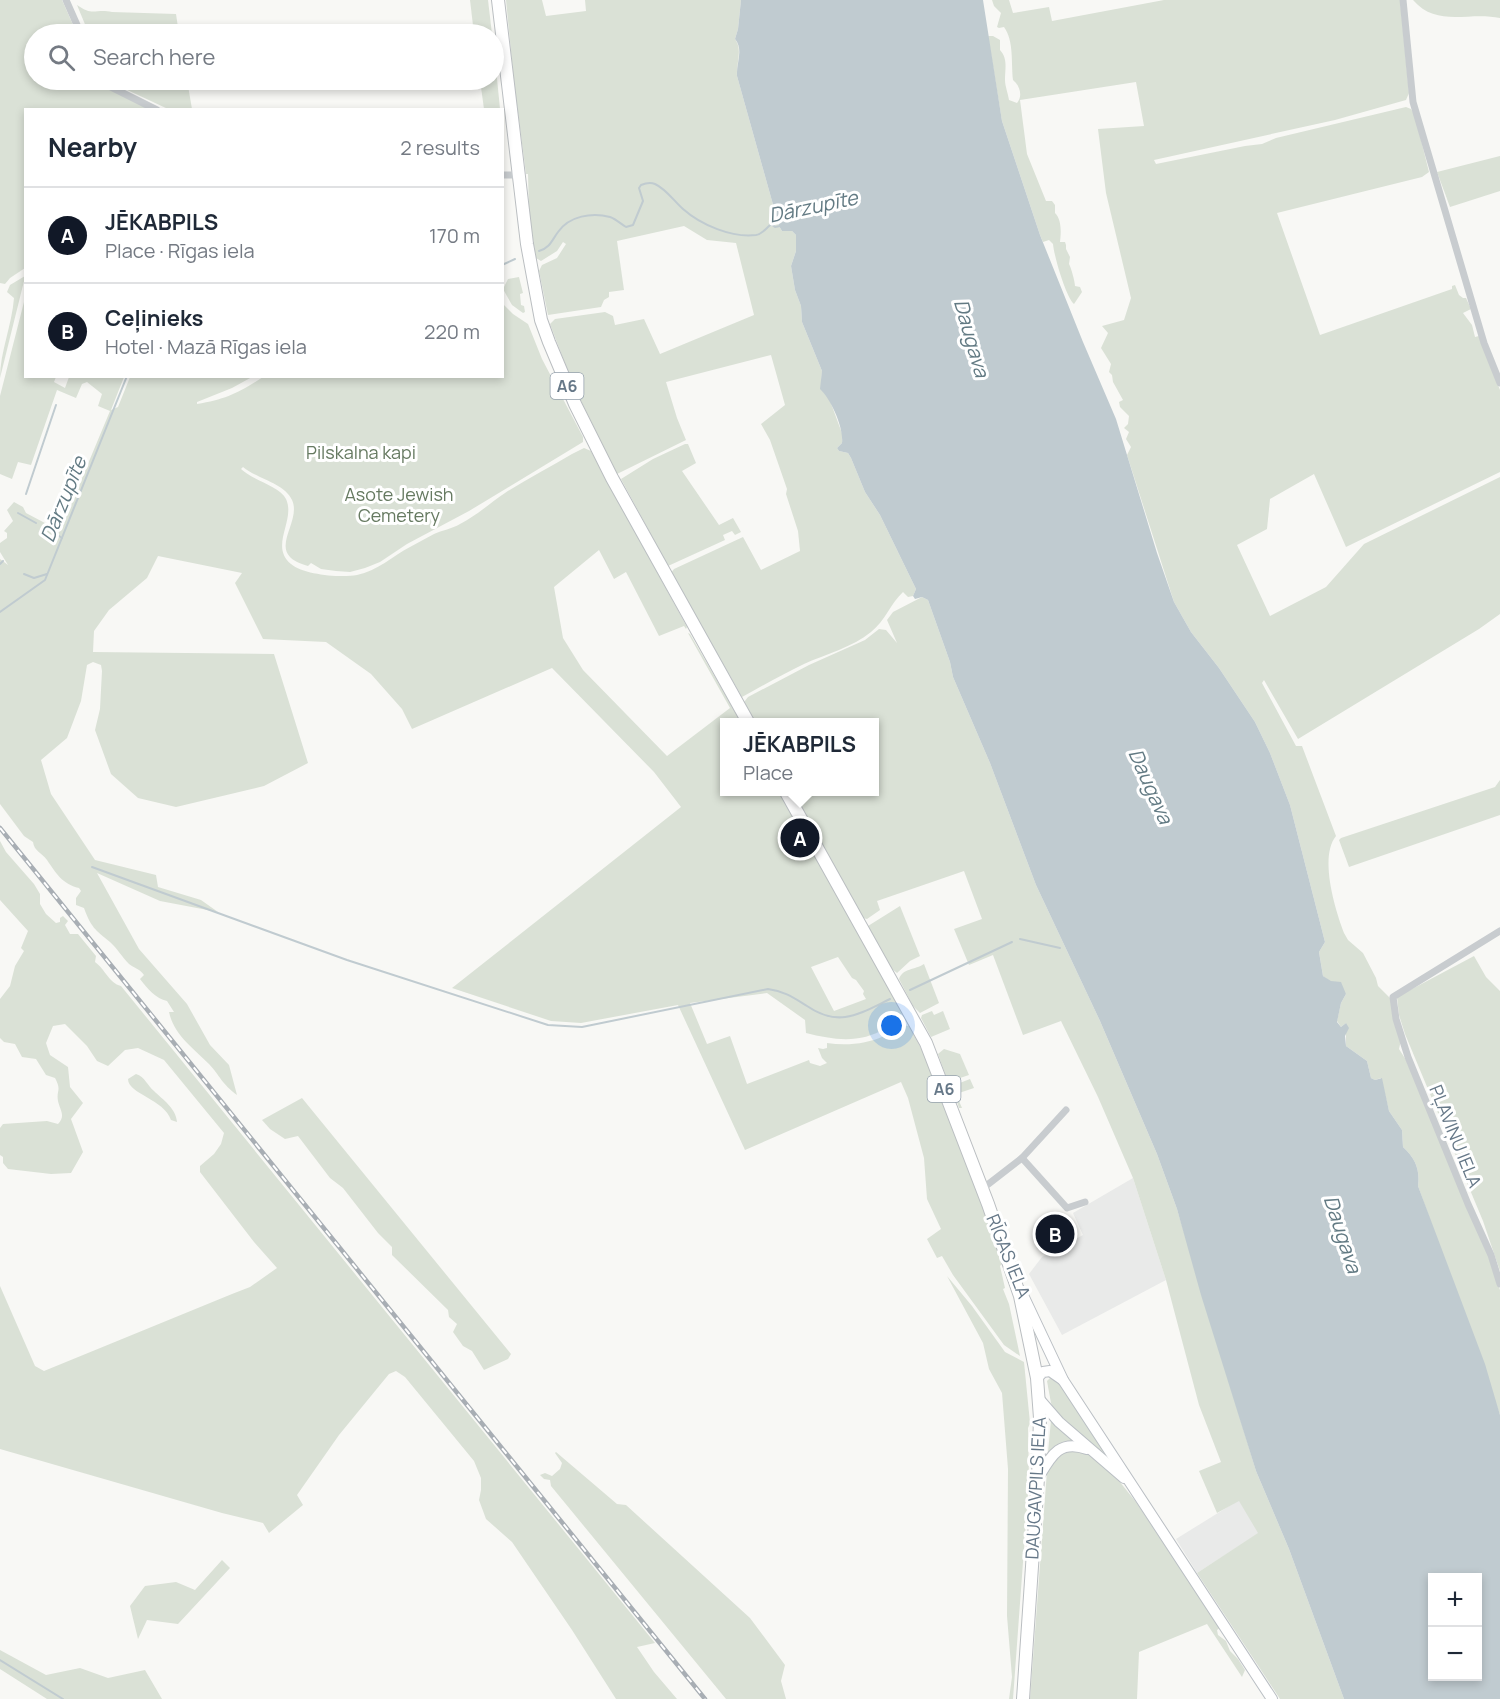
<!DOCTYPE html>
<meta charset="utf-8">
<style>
:root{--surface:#fff;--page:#f2f2f3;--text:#1f2937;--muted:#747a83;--line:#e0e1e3;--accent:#111827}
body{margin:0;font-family:Manrope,sans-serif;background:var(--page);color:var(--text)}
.controls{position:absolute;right:18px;bottom:18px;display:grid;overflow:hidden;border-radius:0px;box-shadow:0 3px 9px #0003}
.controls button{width:54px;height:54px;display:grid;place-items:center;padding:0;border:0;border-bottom:2px solid var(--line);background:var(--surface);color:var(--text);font:30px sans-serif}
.you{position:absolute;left:892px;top:1026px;width:21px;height:21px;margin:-15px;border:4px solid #fff;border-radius:50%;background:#1a73e8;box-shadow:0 0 0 9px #1a73e833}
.badge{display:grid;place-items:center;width:39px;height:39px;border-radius:50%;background:var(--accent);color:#fff;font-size:20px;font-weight:700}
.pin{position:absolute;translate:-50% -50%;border:3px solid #fff;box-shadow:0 2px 6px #0006}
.popup{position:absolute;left:720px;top:718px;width:159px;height:78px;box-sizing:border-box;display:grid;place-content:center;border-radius:0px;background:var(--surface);filter:drop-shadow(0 2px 4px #0005);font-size:20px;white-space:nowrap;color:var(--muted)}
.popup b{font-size:22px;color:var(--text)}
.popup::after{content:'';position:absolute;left:50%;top:100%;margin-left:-12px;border:12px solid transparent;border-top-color:var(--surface)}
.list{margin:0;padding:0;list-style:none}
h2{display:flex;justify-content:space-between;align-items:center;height:78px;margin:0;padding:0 24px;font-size:26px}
h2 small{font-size:20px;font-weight:400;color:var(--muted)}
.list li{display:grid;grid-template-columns:39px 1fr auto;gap:18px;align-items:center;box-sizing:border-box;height:96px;padding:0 24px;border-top:2px solid var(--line)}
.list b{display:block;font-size:22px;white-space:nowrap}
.list p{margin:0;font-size:20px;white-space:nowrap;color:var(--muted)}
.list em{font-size:20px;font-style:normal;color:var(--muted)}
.icon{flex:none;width:33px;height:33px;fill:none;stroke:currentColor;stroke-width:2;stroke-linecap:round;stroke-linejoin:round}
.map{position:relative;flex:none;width:1500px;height:1699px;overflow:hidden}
.search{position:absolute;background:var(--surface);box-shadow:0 3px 9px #0003;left:24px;top:24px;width:480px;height:66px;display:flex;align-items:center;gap:15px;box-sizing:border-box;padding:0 21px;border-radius:33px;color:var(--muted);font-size:22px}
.panel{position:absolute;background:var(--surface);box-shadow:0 3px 9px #0003;left:24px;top:108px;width:480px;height:270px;border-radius:0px}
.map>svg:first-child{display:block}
</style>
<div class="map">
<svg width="1500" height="1699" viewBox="0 0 1500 1699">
<rect width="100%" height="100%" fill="#f8f8f5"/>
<g fill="#e9eae9">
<path d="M1133,1178L1166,1280L1062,1335L1029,1274L1042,1257L1083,1235L1073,1213Z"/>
<path d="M1239,1500L1259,1533L1197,1573L1176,1539Z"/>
</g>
<g fill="#dae1d6" fill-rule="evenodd">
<path d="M0,0H62L77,34H34V80H99L104,86L152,109L26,110L25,268L10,278L5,284L0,283Z"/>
<path d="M470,0H488L492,34H474Z"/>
<path d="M506,0H542L546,16L586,11L585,0H741L738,29L735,39C743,50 736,63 737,76L779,226L782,231H792L796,235V251L791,266L795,290L801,306L802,322L822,371L821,389L829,398L843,436L842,443L837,448L839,451L848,453L851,458L865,492L880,515L916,589L913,596L908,597L903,592C891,603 885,621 871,632C853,647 826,654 804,664C783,674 762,686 742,697L671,573L674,569L743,537L761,570L800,551L798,531L786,494L787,489L770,440L761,424L785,405L771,355L666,382L677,418L686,440L617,474L574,387L550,324L555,319L605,312L613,316L615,325L644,319L660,354L754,315L736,243L707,240L684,226L617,241L624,290L609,292V297L604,300L601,307L548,315L539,271L542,265L557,258L566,244L563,242L557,251L541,261L536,258L529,214L528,174H526L514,82Z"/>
<path d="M992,0H1009L1013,13L1049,7L1052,21L1164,0H1400L1409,93L1406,100L1335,120L1154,160L1156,164L1245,146L1262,144L1276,138L1406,107L1411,109L1415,116L1429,172L1422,177L1277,213L1320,335L1452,289V286L1455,285L1459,295L1463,298H1466L1471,309L1463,313L1472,325L1475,337L1479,336L1500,390V472L1346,547L1314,474L1270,499L1267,529L1237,545L1270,616L1326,587L1364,544L1500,477V614L1479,629L1298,739L1264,680L1262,683L1296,746H1302L1336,836C1319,857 1335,909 1344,933L1348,940L1363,953L1376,978L1378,986L1391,999L1401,1040L1399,1049L1406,1060L1488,1255L1500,1290V1415L1418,1186C1420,1170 1416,1159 1403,1147L1402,1130L1389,1111L1381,1078L1375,1080L1371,1078L1367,1061L1346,1046V1023L1341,1027L1337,1021L1341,1003L1346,994L1323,976L1319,952L1325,942L1290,805L1270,753L1255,722L1219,668L1191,632L1174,602L1127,455L1131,447L1126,439L1129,432L1124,428L1128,424L1129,416L1120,407L1119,402L1123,400L1113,382L1112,375L1109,372L1111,364L1101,348L1108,333L1102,326L1124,320L1131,298L1106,193L1098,129L1144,126L1136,82L1020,100L1027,154L1046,201H1052L1055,205V213C1062,220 1061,233 1060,242H1065L1066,245V249L1070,257L1069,264C1071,267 1075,282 1075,286L1080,287L1082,292L1074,304C1066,297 1054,256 1053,244L1049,240L1043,242L1040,235L1002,121L988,36H993L1000,40V50C1008,59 1005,68 1005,80C1005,86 1008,93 1009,100L1017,103C1023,96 1020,86 1013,80C1011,61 1014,41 1004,27L999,28L997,27L1001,13L994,6Z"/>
<path d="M1413,0H1500V18C1469,11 1437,28 1413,0Z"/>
<path d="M77,5C94,17 95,8 112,12L176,14L179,34H89Z"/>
<path d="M494,48L500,109H484L480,80H494Z"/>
<path d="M112,80H187L192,109H168L123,88Z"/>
<path d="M1500,156V191L1450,207L1437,172Z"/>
<path d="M25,276V277L0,378C0,352 12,325 14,298L7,292L10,285Z"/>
<path d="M519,277L523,293L520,294L521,305L524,306L525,312L523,313L512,305L503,289L508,279Z"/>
<path d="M25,298L26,376L56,377L54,382L65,388L69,377H124L111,410L118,407L130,377H252L232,388L197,402V404C226,399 238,393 263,377L502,376L503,304L513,314L528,324L542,359L583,437V442L469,511L407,544L380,562L365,568L350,572L336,571L321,569L311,563L308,566C262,554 303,523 292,500C284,483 257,479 243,467L241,469C252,480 280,486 286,499C296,520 269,546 291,564C304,575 341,578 357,575C377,571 393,556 410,547C418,543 426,538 434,534C442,530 452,529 460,524C476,516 490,503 505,493C527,479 550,467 572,454L584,448L591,451L687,627L686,629L684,626L659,636L626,572L614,579L599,550L554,587L563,638L583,670L667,756L730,708L688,633L690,634L741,722H725V792H779L903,1011C900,1019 894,1023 886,1028C860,1044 834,1040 806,1033L805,1020L767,993L690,1003L707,1044L730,1036L747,1084L809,1060L810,1063L820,1066L827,1063L822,1058L818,1048L823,1049L827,1048V1043C846,1046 867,1044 884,1036C892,1032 899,1023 909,1026L925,1056L994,1238L1002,1264L1000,1266L1005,1288L1003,1289L1009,1304L1020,1356L1004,1345L953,1275L942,1256L937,1258L927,1239L941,1229L927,1199L924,1158L908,1098L901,1082L745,1150L678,1005L581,1023L551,1021L452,988L681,807L654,772L552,668L412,729L402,709L371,674L326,642L263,639L235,583L242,573L158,556L147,578L109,610L94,631L93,652L274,654L308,763L264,786L176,807L138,798L111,774L95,730L100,709L102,671L101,665L93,662L87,665L81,701L67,738L41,760L51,794L95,860L156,875L158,887L201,900L218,912L160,901L97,873L139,949L187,1004L210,1045L229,1065L237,1095C222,1084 220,1076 209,1064C193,1048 174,1035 169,1012H174L167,1001C156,999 147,988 140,979L144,975C139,968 135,969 129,964C122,957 117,948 110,942C95,930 91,927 84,908L76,905V898L81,891L79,888C62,884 56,873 47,860C42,853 34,851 33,842L24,836L0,804V559L8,565L0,552V543L7,538V533L4,531L13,521L7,510L14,502L23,507L26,513L60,531L110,411L98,406L102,394L87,382L82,384L76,398L57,390L31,465L18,462L12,479L0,474V396ZM838,957L852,978L856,980L864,991L863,994L866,999L834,1011L811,967Z"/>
<path d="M685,444H688L696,463L682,471L719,525L733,518L741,532L735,535L732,531L723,535L725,540L668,566L621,479L653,459Z"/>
<path d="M922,597L928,600L950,662L953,677L990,763L1036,885L1100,1021L1157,1154L1177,1209L1256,1471L1289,1549L1344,1699H1280L1197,1573L1258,1533L1239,1501L1217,1513L1199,1471L1221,1462L1199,1405L1166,1280L1133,1178L1098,1097L1061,1021L1023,1035L993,955L969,965L954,929L982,919L964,871L877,901L880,910L867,919L863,918L793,792H875V722H754L744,702L748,697L809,665L865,640L879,629L886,630L897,643L887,620L893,612Z"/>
<path d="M1500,780V815L1349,867L1339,840L1341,838L1495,787Z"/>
<path d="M0,841L6,852L34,884L40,894V904L46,914L56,923L60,922V918L63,916L68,921L65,925L70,934H78L96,956L95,962C105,969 109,983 121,986L655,1643L637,1647L654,1672L677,1699H616L572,1630L512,1542L486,1519L479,1500L481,1490V1478L474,1461L405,1377L396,1371L389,1374L339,1435L297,1495L303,1505L269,1533L263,1523L222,1513L0,1449V1286L35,1366L44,1371L232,1294L250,1287L277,1268L254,1242L200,1172V1166L214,1154L221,1144L224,1133L164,1060L138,1048L125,1050L108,1066L97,1061L87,1046L65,1024L53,1026L46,1043L50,1055L68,1067L70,1087L83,1103L71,1119L83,1152L71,1173L51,1174L8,1169L3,1163V1157L0,1155V1128L3,1124L47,1121L58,1124C66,1116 60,1110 58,1101C56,1090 62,1091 55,1078L46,1075L36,1059L22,1057L15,1044L4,1042L0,1038V999L10,986L15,966L24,951L21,948L28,931L0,900Z"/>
<path d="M900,906L920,956L910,961L897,973L892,969L868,926Z"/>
<path d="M1474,956L1486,977L1500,991V1271L1483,1221L1405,1034L1399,1015L1397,997Z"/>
<path d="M924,964L939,1003L920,1013L913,1006L899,979C903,968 915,970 924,964Z"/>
<path d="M932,1011L934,1015L943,1011L950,1029L931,1037L921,1018L922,1015Z"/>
<path d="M944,1049L960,1054L969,1075L948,1082L938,1054Z"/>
<path d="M136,1074C145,1077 147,1085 154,1091C163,1100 176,1108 177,1122L171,1120C164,1099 128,1094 128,1079Z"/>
<path d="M970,1079L974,1088L956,1094L962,1108H959L952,1086Z"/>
<path d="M302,1098L511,1354L508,1359L484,1370L472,1351L463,1346L453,1332L457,1324L449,1317L448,1310L392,1255V1247L378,1233L343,1188L330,1178L298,1136L285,1139L270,1129L262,1120Z"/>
<path d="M947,1276L972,1306L1005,1352L1024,1362L1030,1423L1028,1428L1029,1480L1013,1699H1009L1012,1677L1007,1616L1008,1469L1002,1393L989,1369L983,1343Z"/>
<path d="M1051,1377L1060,1384L1105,1454L1103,1455L1055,1411L1051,1403L1047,1381Z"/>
<path d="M1051,1420L1074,1441L1049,1454L1048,1452Z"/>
<path d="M1064,1449L1087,1453L1119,1481L1136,1502L1220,1628L1217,1630L1218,1635L1226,1641L1230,1651L1238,1659L1245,1670L1242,1677L1207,1624L1139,1652L1137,1699H1030L1047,1471Z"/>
<path d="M556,1452L617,1504L626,1505L750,1618L785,1665L781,1681L786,1699H726L551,1486L550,1480L544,1479L540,1475L545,1473L552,1476L560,1469L562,1463L555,1453Z"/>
<path d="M222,1560L230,1568L178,1624L147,1620L138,1639L130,1606L145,1586L176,1582L195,1590Z"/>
<path d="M0,1650L46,1675L80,1668L108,1678L145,1670L162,1699H47L0,1669Z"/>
</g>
<path fill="#c0cbd0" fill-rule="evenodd" d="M741,0H983L1002,121L1040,235L1083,342L1116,419L1157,553L1174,602L1191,632L1219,668L1255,722L1270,753L1290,805L1325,942L1319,952L1323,976L1331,981L1341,982L1346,994L1341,1003L1337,1022L1341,1027L1346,1023L1349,1028L1345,1036L1346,1046L1367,1061L1371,1078L1375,1080L1382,1078L1389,1111L1402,1130L1403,1147C1416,1159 1420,1170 1418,1186L1485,1364L1500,1415V1699H1344L1289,1549L1256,1471L1201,1295L1177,1209L1157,1154L1100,1021L1036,885L990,763L953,677L950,662L928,600L922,597L915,599L913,596L916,589L880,515L865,492L851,458L848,453L839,451L837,448L842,443C844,428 831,399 820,389L822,371L802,322L801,306L795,290L791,266L796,251V235L792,231H782L779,226L737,76C736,63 744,50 735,39L738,29ZM1432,1578H1478V1676H1432Z"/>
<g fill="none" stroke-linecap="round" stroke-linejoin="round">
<g stroke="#c0cbd0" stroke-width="2">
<path d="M539,251C550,248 552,240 558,232C569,216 592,212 610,217C616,219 621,224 626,227L633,225L643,201L639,188L641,185C646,183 650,182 655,184C666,189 674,201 683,209C701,225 732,238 756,235C762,234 767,228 771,224L775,227L780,226"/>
<path d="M502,265L515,259"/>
<path d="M26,494L56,405"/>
<path d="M18,513L36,523"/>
<path d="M44,526L62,538"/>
<path d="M0,564L3,561"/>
<path d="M24,574L34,578L47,574"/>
<path d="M0,612L45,580L127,376"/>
<path d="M92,867L347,960L548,1025L582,1027L768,989C784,991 794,998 807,1006C839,1028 859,1014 890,999"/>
<path d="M1020,939L1060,948"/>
<path d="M910,990L1012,942"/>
<path d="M0,1660L63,1699"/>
</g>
<defs>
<g id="secondary">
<path d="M1021,1291L1063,1380L1272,1699"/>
<path d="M1037,1378L1043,1372L1050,1371L1063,1380"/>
<path d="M1039,1399L1059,1422L1124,1478"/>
<path d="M1038,1478C1051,1456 1059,1439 1087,1449"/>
</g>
<g id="trunk">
<path d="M498,0L527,244L541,320L549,342L575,404L612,478L748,722"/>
<path d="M786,792L926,1043L988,1204L1020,1296L1037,1378L1040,1418L1038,1478L1023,1699"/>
</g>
</defs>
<use href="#secondary" stroke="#babfc4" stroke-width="12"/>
<use href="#trunk" stroke="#babec1" stroke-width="14"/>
<g stroke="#c8cccf" stroke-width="7">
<path d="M66,0L81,34"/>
<path d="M1403,0L1413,102L1484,343L1500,383"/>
<path d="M104,80L109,86L157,110"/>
<path d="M502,175H517"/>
<path d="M1500,931L1393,997L1396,1019L1408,1057L1468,1204L1491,1255L1500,1284"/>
<path d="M1022,1158L1067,1208L1085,1202"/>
<path d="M982,1189L1022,1158L1066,1110"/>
</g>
<use href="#secondary" stroke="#fff" stroke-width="10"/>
<use href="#trunk" stroke="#fff" stroke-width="12"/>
<defs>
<path id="rail" d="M0,828L705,1699"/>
</defs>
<use href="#rail" stroke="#a8aeb4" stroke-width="4.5"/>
<use href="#rail" stroke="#fff" stroke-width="2" stroke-dasharray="7" stroke-linecap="butt"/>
</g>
<g text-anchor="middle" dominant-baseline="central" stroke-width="6" stroke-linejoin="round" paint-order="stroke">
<g fill="#fff" stroke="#94a0ac" stroke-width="1.5">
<rect x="550.5" y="373" width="33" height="26" rx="4.5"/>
<rect x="927.5" y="1076" width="33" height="26" rx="4.5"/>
</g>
<g font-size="16" font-weight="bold" fill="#667888">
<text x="567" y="386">A6</text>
<text x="944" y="1089">A6</text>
</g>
<g font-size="18" fill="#667a61" stroke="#fff">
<text x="361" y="452">Pilskalna kapi</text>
<text x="399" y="494">Asote Jewish<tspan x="399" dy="21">Cemetery</tspan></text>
</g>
<g font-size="18" fill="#667888" stroke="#fff">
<text transform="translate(1456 1136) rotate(68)">PĻAVIŅU IELA</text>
<text transform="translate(1009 1256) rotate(68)">RĪGAS IELA</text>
<text transform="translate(1035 1488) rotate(-87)">DAUGAVPILS IELA</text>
</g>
<g font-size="20" font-style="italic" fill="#627a83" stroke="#fff">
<text transform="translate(813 206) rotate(-12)">Dārzupīte</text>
<text transform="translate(972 338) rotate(74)">Daugava</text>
<text transform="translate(63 499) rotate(-68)">Dārzupīte</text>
<text transform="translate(1151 786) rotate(66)">Daugava</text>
<text transform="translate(1343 1234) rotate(72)">Daugava</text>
</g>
</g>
</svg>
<div class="controls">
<button>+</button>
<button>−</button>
</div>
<div class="you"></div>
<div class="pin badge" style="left:800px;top:838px">A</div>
<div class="popup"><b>JĒKABPILS</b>Place</div>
<div class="pin badge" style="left:1055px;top:1234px">B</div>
<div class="search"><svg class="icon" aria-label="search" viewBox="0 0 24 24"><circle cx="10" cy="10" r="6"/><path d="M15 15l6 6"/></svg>Search here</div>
<section class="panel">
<h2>Nearby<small>2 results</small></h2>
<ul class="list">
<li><span class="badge">A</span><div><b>JĒKABPILS</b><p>Place · Rīgas iela</p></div><em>170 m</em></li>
<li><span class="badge">B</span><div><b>Ceļinieks</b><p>Hotel · Mazā Rīgas iela</p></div><em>220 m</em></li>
</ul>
</section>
</div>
